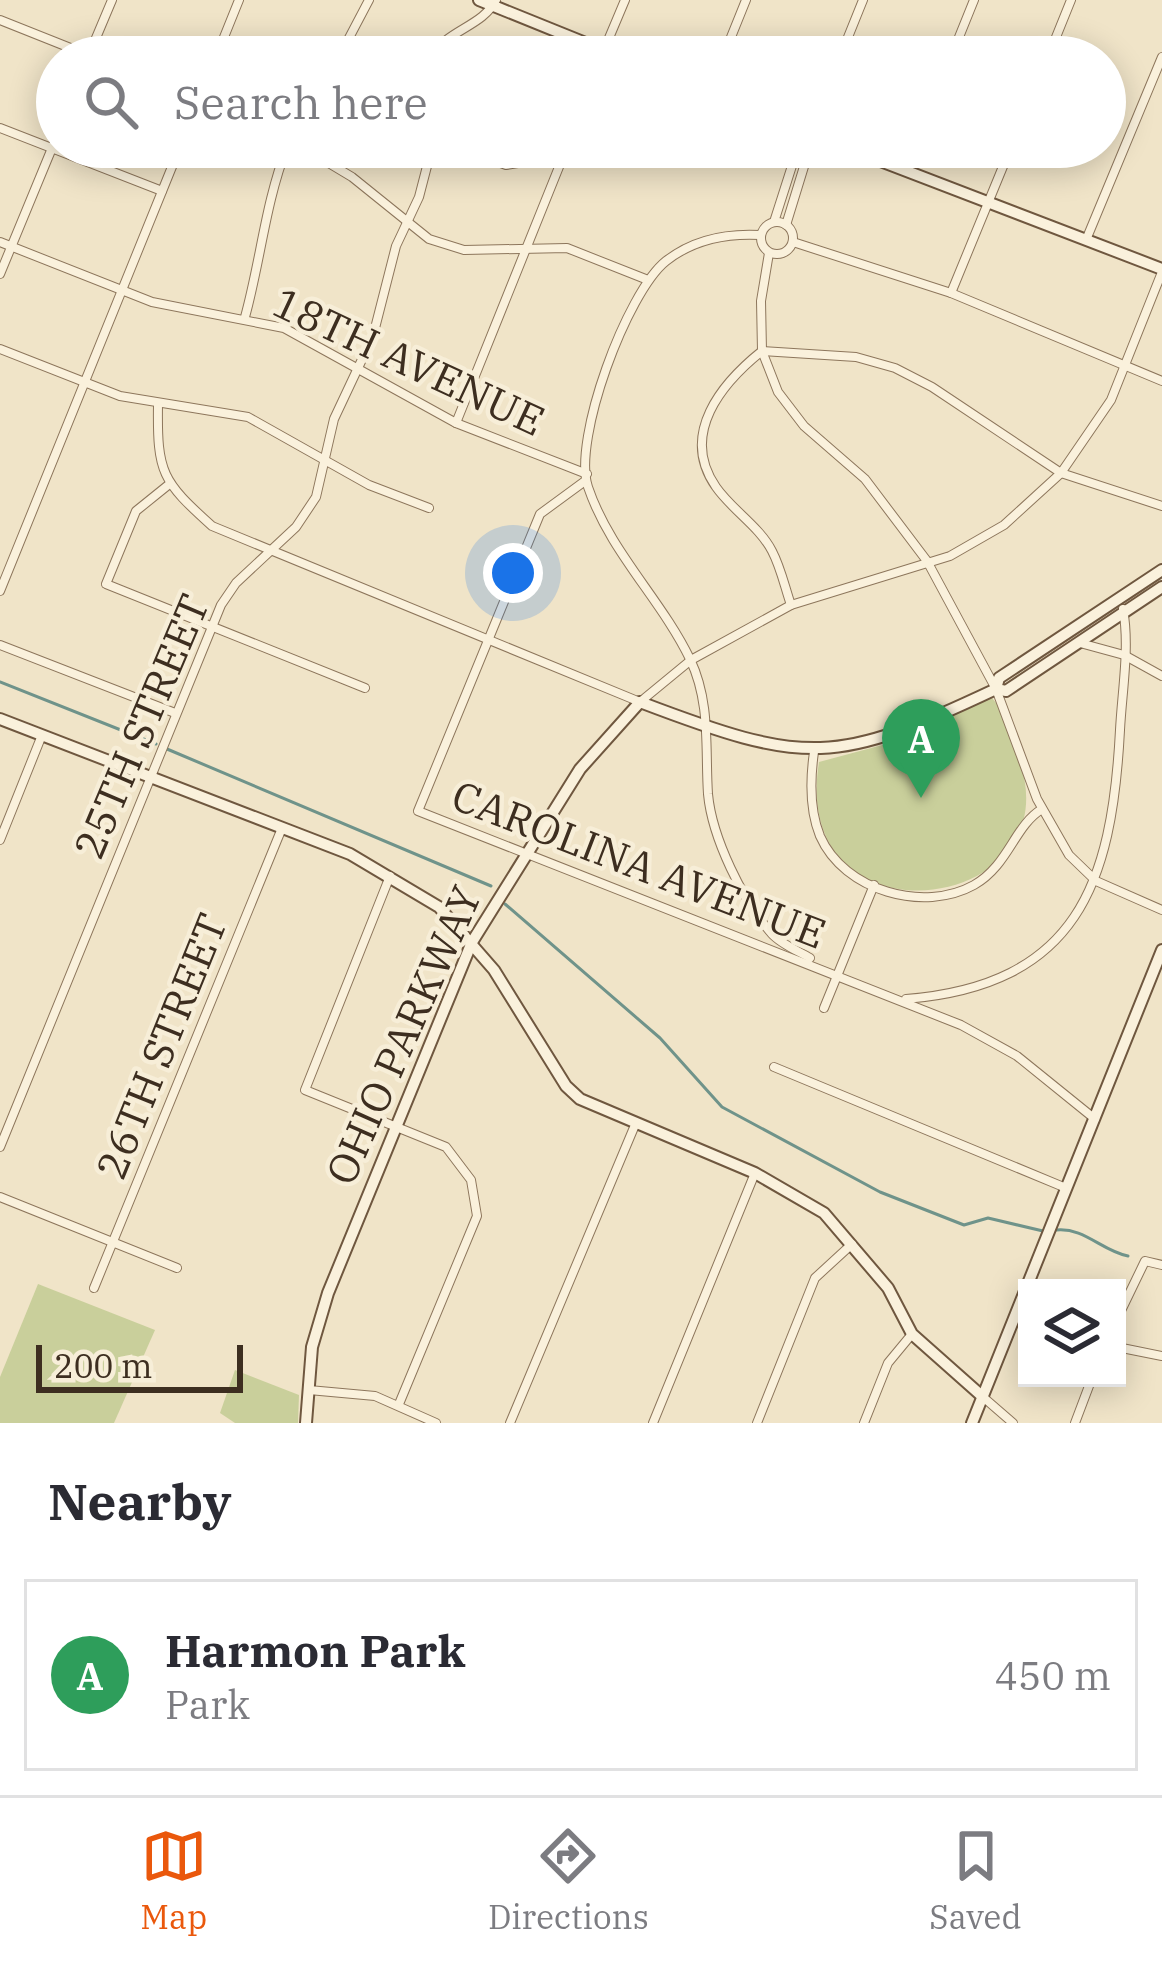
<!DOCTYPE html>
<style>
:root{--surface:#fff;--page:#f2f2f3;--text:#2b2b33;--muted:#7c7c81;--line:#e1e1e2;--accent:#ea580c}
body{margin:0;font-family:"IBM Plex Serif",serif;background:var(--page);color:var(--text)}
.controls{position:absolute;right:36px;bottom:36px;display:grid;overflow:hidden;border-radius:0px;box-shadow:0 6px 30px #0003}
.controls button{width:108px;height:108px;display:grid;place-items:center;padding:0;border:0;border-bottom:3px solid var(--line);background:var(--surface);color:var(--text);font:60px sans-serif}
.scale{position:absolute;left:36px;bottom:30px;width:207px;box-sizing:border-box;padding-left:12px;border:6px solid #3d2e20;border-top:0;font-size:33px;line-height:42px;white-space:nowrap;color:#3d2e20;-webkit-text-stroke:9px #f7eed8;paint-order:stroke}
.you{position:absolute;left:513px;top:573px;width:42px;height:42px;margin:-30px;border:9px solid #fff;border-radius:50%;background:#1a73e8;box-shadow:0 0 0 18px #1a73e833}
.badge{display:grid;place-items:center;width:78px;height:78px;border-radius:50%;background:var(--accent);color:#fff;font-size:39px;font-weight:700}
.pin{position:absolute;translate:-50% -99px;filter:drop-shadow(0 3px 6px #0008)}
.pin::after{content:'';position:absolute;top:63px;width:42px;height:36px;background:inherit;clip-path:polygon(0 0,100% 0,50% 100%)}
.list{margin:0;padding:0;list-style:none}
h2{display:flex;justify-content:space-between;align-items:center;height:156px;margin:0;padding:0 48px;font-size:51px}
h2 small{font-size:39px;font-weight:400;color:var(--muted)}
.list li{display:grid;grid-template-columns:78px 1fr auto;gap:36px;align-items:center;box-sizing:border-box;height:192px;margin:0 24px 24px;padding:0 24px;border:3px solid var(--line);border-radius:0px}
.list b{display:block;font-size:45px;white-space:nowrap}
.list p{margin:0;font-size:39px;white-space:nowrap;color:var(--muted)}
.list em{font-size:39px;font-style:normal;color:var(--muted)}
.icon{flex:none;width:66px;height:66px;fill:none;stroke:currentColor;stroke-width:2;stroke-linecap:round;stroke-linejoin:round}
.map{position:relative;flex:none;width:1162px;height:1423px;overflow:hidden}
.search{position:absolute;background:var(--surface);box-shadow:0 6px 30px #0003;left:36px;right:36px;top:36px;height:132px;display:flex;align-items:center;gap:30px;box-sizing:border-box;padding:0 42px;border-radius:66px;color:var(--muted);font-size:45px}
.sheet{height:372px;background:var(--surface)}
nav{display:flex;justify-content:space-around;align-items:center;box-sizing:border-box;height:168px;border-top:3px solid var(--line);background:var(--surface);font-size:33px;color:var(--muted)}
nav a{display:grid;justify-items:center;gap:6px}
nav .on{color:var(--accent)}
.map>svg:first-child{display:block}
</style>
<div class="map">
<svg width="1162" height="1423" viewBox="0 0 1162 1423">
<rect width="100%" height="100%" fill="#f0e4c8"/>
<g fill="#c9cf9b">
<path d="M992,698C1006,713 1011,738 1018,757C1078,914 788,953 819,762L886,744Z"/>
<path d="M38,1284L155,1330L114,1423H0V1377Z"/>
<path d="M235,1370L299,1395L298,1423H235L220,1413Z"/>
</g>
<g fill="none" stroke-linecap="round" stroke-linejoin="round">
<g stroke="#6f938a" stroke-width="3">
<path d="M0,682L156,744"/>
<path d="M167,749L491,886"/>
<path d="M505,904L660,1038L722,1107L880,1192L964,1225L988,1218L1043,1231"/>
<path d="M1056,1230C1084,1227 1102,1251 1128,1256"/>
</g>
<defs>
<g id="street">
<path d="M0,20L93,57"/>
<path d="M88,57L112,0"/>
<path d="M216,57L239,0"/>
<path d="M339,57L369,0"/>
<path d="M431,57C448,29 482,27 496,0"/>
<path d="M601,57L625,0"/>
<path d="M723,57L746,0"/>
<path d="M840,57L863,0"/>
<path d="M951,57L974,0"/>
<path d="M1048,57L1071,0"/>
<path d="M0,128L162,191"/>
<path d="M302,147L352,177L429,239L464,250L567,248L648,280"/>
<path d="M458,147L506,165L560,156"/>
<path d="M904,170L914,147"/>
<circle cx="777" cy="238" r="16"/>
<path d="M774,222L798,147"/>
<path d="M786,225L810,147"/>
<path d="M761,235C727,233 694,239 666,261C627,292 572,440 588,487C610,552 661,599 690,659C711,703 705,748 708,794C712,838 743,901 772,934C781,944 798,951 810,958"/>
<path d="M1086,240L1162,57"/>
<path d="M0,242L152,302L284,328L456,423L587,474"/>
<path d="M793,242L951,293L1162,381"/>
<path d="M769,253L761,301L762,351L778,392L804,426L865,479L927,561L996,689L1037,799L1069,855L1096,881L1162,910"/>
<path d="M0,274L57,136"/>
<path d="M951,293L1011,147"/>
<path d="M245,317C261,259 265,204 287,147"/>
<path d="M0,349L120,396L248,417L369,485L429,508"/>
<path d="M158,405C157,473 162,481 212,526L640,702L691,660L791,605L950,556L1004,525L1061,473L1111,400L1162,272"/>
<path d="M456,423L567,147"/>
<path d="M585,481L540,514L418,811L961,1025L1017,1056L1095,1119"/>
<path d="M167,486L136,511L106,584L365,688"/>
<path d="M0,591L180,147"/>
<path d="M791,605C785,588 781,568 772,551C759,526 732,510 716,487C679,434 722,383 762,351L856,357L895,368L932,387L1061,473L1162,506"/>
<path d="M1080,643L1124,655L1162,676"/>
<path d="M0,645L175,713"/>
<path d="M814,752C810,780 809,809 820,836C844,891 924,913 974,885C1009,865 1014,826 1042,809"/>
<path d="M0,840L42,735"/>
<path d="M390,876L305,1090L446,1147L471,1180L477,1216L399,1404"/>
<path d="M906,999C1077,985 1112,884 1120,730C1122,691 1130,647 1123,609"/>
<path d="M824,1008L874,885"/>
<path d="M774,1067L1066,1188"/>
<path d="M0,1147L221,605L236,583L296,527L316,497L334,419L373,336L396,246L419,197L432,147"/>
<path d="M0,1197L177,1268"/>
<path d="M94,1288L282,828"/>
<path d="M1117,1319L1145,1261L1162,1265"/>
<path d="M1117,1347L1162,1356"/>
<path d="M309,1390L375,1396L436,1423"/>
<path d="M983,1397L1013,1423"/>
<path d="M510,1423L635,1125"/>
<path d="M653,1423L755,1173"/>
<path d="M757,1423L815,1278L852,1244"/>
<path d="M864,1423L888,1363L912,1334"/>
<path d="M1075,1423L1092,1378"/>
</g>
<g id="secondary">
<path d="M479,0L620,57"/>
<path d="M844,147L1162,269"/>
<path d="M996,689L999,678L1162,570"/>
<path d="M0,719L350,854L439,907L494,970L566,1086L580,1099L755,1173L824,1213L888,1288L912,1334L983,1397"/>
<path d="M306,1423L312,1347L328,1293L472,942L580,769L640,702C808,766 835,765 996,689L1006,691L1162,587"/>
<path d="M972,1423L1162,950"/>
</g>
</defs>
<use href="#street" stroke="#8d765c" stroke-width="10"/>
<use href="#secondary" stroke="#6f573f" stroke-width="14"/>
<use href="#street" stroke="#faf1dc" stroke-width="8"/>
<use href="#secondary" stroke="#faf1dc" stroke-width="10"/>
</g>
<g text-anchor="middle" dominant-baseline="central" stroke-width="9" stroke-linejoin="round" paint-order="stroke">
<g font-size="42" fill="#3d2e20" stroke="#f7eed8">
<text transform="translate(409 361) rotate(25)">18TH AVENUE</text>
<text transform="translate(141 726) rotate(-67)">25TH STREET</text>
<text transform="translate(639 864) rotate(21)">CAROLINA AVENUE</text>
<text transform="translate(403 1035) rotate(-66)">OHIO PARKWAY</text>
<text transform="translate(161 1046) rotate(-68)">26TH STREET</text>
</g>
</g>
</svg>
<div class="controls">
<button><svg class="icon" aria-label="layers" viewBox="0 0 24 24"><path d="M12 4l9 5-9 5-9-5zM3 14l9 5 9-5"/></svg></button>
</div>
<div class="scale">200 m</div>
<div class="you"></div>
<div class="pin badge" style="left:921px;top:798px;background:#2e9e5b">A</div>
<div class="search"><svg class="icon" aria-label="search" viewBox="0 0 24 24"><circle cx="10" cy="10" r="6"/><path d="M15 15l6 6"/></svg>Search here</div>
</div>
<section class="sheet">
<h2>Nearby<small></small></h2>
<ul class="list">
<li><span class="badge" style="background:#2e9e5b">A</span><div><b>Harmon Park</b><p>Park</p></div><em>450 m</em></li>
</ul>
</section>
<nav>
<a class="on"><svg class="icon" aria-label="map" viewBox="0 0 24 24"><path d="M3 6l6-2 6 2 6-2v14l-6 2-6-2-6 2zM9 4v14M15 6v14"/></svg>Map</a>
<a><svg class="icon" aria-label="directions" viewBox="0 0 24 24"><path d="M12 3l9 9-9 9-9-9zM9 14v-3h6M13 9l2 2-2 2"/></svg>Directions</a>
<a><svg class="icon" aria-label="saved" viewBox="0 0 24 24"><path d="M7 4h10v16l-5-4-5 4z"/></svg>Saved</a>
</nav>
